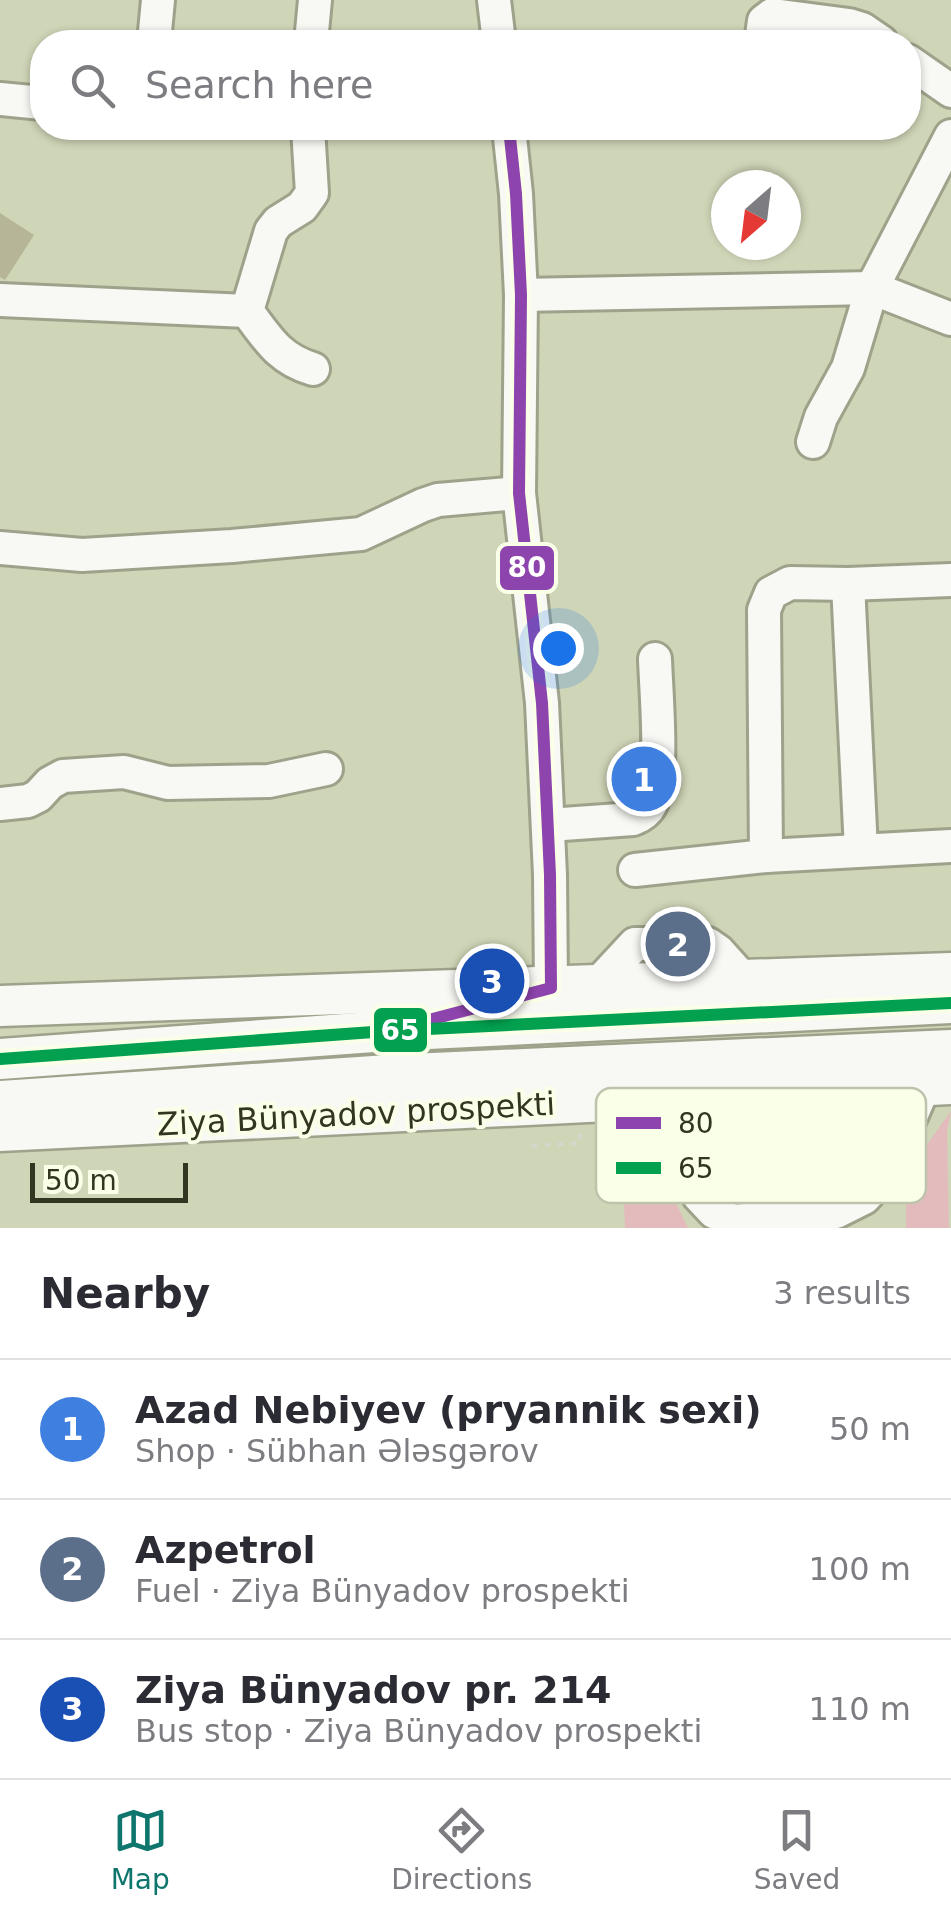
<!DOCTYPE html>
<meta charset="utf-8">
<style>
:root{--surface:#fff;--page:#f7f7f7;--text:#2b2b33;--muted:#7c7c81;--line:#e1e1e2;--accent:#0f766e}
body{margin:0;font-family:"DejaVu Sans",sans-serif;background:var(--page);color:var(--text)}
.compass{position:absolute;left:711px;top:170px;width:90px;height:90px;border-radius:50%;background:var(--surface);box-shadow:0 2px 8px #0004;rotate:208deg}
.scale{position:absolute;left:30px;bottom:25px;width:158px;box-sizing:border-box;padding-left:10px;border:5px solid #323620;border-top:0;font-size:28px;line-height:35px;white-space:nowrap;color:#323620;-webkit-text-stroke:8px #faffe8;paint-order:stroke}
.you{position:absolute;left:558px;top:648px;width:35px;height:35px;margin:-25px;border:8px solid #fff;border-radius:50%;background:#1a73e8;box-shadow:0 0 0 15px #1a73e833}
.badge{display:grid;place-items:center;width:65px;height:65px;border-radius:50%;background:var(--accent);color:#fff;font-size:32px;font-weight:700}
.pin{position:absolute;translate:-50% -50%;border:5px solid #fff;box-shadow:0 2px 10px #0006}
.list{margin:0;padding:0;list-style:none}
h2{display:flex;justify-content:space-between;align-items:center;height:130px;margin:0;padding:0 40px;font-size:42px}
h2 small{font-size:32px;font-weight:400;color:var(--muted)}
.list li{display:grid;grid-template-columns:65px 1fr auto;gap:30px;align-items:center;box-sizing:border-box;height:140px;padding:0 40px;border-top:2px solid var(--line)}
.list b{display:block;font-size:38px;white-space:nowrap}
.list p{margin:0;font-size:32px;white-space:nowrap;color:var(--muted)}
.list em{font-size:32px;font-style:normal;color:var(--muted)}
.icon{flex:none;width:55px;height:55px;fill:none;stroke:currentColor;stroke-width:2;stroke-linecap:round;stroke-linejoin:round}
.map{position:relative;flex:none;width:951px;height:1228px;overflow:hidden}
.search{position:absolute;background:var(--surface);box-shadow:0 2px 8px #0004;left:30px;right:30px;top:30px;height:110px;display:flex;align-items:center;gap:25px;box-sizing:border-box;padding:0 35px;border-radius:40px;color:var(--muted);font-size:38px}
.sheet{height:550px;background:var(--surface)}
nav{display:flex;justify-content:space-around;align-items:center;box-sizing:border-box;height:140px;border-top:2px solid var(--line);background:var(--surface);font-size:28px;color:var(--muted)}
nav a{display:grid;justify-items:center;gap:5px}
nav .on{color:var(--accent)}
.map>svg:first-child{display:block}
</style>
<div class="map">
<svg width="951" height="1228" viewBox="0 0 951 1228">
<rect width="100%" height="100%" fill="#cfd5b7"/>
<g fill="#e3bbbd">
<path d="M951,1111L947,1132L949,1228H906V1174Z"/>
<path d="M621,1127H629L652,1153L688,1228H625Z"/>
</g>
<path fill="#b6b597" d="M0,213L34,235L5,280L0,277Z"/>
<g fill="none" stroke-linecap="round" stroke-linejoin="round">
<defs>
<g id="minor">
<path d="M494,0L499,42"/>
<path d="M154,42L158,0"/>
<path d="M311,42L315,0"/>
<path d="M761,42L764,21L772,15L849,25L862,29L881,42"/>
<path d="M908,61L951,91"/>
<path d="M0,99L42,103"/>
<path d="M509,128L516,194L521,295L519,493L542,703L550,875L551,988"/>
<path d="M521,295L872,288L951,319"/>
<path d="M0,300L247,311L271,231L278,222L302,207L312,193L308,128"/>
<path d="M247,311C268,339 279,359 313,369"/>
<path d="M813,442L821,417L848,368L872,288L951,136"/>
<path d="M0,548L82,555L232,546L361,534L423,505L438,500L519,493"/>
<path d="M848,584L861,850"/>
<path d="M0,804L28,801L38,796L50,783L63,776L124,772L168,783L269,781L326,769"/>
<path d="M549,825L633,819C641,816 647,812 651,804C664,779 656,691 655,659"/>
<path d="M766,856L764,610L771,593L790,583L848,584L951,580"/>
<path d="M635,870L766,856L951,846"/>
<path d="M595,987L635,944H708L718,951L745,981"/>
<path d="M637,1101L699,1196L714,1212L733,1221L836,1212L864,1198L887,1173L924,1086"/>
<path d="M672,1154L900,1141"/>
<path d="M691,1183L887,1173"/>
</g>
<g id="major">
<path d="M0,1006C317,992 634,986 951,973"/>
<path d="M0,1059L387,1031L951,1003"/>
<path d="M0,1101L389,1075L951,1050"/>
<path d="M0,1131L951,1084"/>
</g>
</defs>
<use href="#minor" stroke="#9ea28a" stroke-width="38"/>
<use href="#major" stroke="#9ea28a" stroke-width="45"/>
<path stroke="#d5d7cd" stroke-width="4" stroke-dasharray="5 8" stroke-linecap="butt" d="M532,1146L580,1143L579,1131"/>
<use href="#minor" stroke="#f8f9f4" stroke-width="32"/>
<use href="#major" stroke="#f8f9f4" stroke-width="40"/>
<defs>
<path id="bus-1" d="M387,1031L551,988L550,875L542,703L519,493L521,295L516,194L509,128"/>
<path id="bus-2" d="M0,1059L387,1031L951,1003"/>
</defs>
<use href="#bus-1" stroke="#faffe8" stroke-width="20"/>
<use href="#bus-2" stroke="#faffe8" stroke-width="20"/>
<use href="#bus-1" stroke="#8e44ad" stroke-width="12"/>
<use href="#bus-2" stroke="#02a04f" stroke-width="12"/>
</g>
<g text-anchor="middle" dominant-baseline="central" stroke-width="8" stroke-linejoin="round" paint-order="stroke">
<g font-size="32" fill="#323620" stroke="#faffe8">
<text transform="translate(356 1114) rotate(-3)">Ziya Bünyadov prospekti</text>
</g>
</g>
<rect x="596" y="1088" width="330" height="115" rx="15" fill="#faffe8" stroke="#bec3ac" stroke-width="2.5"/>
<rect x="616" y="1117" width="45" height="12" fill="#8e44ad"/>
<rect x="616" y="1162" width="45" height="12" fill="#02a04f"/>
<g font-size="28" fill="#323620">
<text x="678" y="1133">80</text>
<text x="678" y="1178">65</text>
</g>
<g stroke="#faffe8" stroke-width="4">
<rect x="498" y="544" width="58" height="48" rx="10" fill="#8e44ad"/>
<rect x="372" y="1006" width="57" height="48" rx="10" fill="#02a04f"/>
</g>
<g font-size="28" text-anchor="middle" font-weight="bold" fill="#fff">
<text x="527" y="577">80</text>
<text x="400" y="1040">65</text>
</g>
</svg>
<svg class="compass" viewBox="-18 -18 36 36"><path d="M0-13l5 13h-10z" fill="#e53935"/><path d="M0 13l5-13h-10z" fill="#7c7c81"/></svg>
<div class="scale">50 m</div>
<div class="you"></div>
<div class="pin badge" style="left:644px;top:779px;background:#3f7fe0">1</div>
<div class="pin badge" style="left:678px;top:944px;background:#5c6f8a">2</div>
<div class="pin badge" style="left:492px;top:981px;background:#1a4fb4">3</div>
<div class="search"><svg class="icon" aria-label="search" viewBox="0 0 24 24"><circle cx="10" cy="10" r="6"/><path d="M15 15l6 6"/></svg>Search here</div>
</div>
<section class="sheet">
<h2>Nearby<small>3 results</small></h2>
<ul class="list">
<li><span class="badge" style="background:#3f7fe0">1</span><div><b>Azad Nebiyev (pryannik sexi)</b><p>Shop · Sübhan Ələsgərov</p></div><em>50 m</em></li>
<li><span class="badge" style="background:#5c6f8a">2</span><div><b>Azpetrol</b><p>Fuel · Ziya Bünyadov prospekti</p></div><em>100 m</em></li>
<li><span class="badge" style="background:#1a4fb4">3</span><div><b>Ziya Bünyadov pr. 214</b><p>Bus stop · Ziya Bünyadov prospekti</p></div><em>110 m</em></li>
</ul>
</section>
<nav>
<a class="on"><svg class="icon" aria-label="map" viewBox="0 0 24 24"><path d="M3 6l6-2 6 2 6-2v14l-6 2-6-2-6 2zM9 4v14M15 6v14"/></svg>Map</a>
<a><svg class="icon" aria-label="directions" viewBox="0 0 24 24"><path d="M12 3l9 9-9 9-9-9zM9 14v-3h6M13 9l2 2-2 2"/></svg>Directions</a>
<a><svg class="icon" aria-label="saved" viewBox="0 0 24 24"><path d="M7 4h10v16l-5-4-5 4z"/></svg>Saved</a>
</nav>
